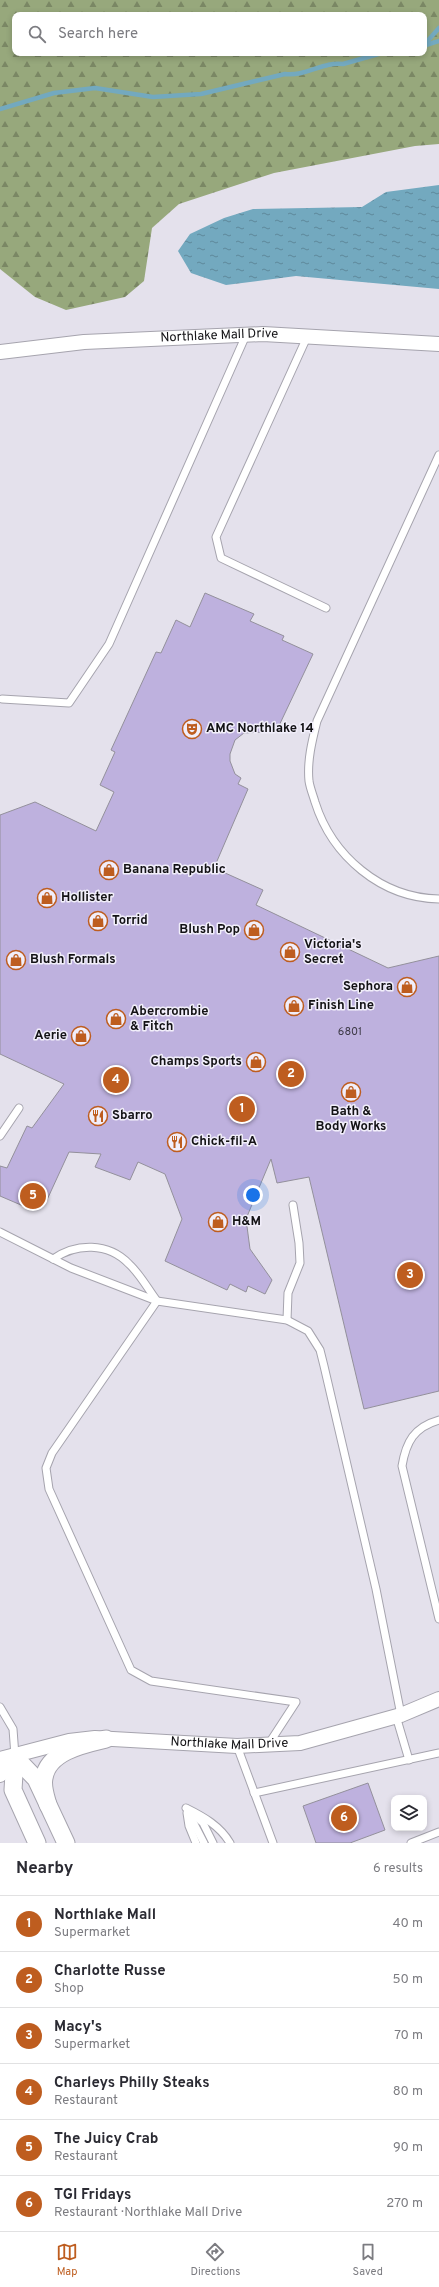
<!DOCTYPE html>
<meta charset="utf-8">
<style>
:root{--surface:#fff;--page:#f2f2f3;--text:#2b2b33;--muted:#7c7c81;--line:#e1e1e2;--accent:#be5d1f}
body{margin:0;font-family:Overpass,sans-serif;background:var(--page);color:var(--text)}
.controls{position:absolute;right:12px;bottom:12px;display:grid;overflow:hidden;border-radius:8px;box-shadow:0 2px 6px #0003}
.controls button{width:36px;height:36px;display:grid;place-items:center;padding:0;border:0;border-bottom:1px solid var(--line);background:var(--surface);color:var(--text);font:20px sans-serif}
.you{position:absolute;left:253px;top:1195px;width:14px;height:14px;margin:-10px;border:3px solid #fff;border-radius:50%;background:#1a73e8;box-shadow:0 0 0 6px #1a73e833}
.badge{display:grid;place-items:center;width:26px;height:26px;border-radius:50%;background:var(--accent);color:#fff;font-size:13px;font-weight:700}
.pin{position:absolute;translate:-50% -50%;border:2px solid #fff;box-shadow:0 1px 4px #0006}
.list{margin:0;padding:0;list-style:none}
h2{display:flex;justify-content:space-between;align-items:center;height:52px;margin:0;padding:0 16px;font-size:17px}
h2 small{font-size:13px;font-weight:400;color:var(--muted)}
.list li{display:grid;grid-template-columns:26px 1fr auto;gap:12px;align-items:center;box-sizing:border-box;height:56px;padding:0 16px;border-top:1px solid var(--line)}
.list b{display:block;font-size:15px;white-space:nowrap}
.list p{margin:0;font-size:13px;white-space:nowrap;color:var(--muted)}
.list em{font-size:13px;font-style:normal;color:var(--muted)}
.icon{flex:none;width:22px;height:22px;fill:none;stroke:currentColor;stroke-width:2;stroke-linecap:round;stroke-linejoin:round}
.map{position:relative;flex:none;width:439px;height:1843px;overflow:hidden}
.search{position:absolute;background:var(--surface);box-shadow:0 2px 6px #0003;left:12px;right:12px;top:12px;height:44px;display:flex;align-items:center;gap:10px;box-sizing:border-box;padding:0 14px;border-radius:8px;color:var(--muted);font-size:15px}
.sheet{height:388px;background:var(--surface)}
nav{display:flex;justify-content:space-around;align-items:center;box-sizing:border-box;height:56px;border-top:1px solid var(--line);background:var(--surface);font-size:11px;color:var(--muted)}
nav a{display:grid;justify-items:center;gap:2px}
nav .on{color:var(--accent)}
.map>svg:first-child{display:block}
</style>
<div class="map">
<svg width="439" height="1843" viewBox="0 0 439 1843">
<defs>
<pattern id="forest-firs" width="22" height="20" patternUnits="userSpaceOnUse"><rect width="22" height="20" fill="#97a87c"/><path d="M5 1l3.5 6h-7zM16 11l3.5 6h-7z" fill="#7a8764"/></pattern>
<pattern id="water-ripples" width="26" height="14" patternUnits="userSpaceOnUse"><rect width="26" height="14" fill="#73a9bf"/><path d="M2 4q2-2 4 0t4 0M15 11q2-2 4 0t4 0" fill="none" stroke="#5d889a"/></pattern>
</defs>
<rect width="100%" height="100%" fill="#e4e1ec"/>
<path fill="url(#forest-firs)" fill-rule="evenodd" d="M0,0H439V144L415,146L274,173L179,204L152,228L144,281L125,297L66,310L35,297L0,269ZM15,15H424V53H15Z"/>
<path fill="url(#water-ripples)" d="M439,185V289L296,276L226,285L191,273L178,251L190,234L224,218L253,209L362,207L386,192Z"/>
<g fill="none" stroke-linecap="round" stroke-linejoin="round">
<g stroke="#73a9bf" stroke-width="4.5">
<path d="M424,45L439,28"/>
<path d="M426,45L439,41"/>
<path d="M0,109L54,93L95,88L153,97L201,94L285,74C305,77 324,61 343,64L382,53H391"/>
</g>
</g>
<g fill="#beb1de" stroke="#93909b">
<path d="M205,593L254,614L250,621L284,636L282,640L313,654L276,732L265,727L263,732L244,733L235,740L230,754V761L235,774L241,778L238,784L248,789L214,868L263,890L256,905L388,968L439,956V1391L364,1409L309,1177L277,1183L271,1159L246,1219L250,1249L272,1280L265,1294L248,1286L246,1292L230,1284L227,1290L165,1261L182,1219L165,1174L138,1162L130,1180L95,1167L101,1154L69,1152L46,1202L28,1208L0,1196V1166L7,1168L27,1126L32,1128L64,1084L0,1054V815L35,802L96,831L114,792L100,785L115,752L111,750L156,652L161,653L176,620L190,627Z"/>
<path d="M368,1783L385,1830L350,1843H316L303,1806Z"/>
</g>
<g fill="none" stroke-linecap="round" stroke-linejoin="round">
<defs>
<g id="service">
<path d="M307,337L216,537L221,558L326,608"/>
<path d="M439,455L317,721C312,741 307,761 309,781C310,788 313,795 315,802C332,856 381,898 439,899"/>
<path d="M2,699L69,703L109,644L246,335"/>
<path d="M0,1136L19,1108"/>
<path d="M0,1232L71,1268L157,1301L287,1320L308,1331L320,1350L324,1366L376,1589L401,1715"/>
<path d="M53,1259C76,1243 108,1242 129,1264C140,1274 148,1289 157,1301L52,1453L46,1468L49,1489L131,1670L151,1681L296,1702L268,1745"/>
<path d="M287,1320L288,1293L300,1263L299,1243L293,1205"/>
<path d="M439,1420C414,1427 406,1442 402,1466L439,1619"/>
<path d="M0,1707L13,1729L15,1756"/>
<path d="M396,1716L409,1760"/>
<path d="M237,1746L273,1843"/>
<path d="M254,1793L439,1753"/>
<path d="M186,1808C204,1817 220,1826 230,1843"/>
<path d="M187,1813L189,1826L196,1843"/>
<path d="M189,1814L204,1843"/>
<path d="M193,1814L203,1823L213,1843"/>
<path d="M411,1843L439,1832"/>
</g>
<g id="minor">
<path id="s1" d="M0,352L84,342L263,334L439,344"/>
<path id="s2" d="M0,1759L69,1741L95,1738L237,1746L300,1743L401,1715L439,1699"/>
<path d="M0,1775L15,1757"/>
</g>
<g id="tertiary">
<path d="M15,1757L36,1779L66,1843"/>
<path d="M15,1757L13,1790L37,1843"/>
<path d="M48,1805C46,1797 42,1787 44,1778C48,1751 85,1744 106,1739"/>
</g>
</defs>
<use href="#service" stroke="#a6a4ae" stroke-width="9"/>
<use href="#minor" stroke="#a6a4ae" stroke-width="16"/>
<use href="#tertiary" stroke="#a6a4ae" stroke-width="19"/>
<use href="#service" stroke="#fff" stroke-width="7"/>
<use href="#minor" stroke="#fff" stroke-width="14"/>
<use href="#tertiary" stroke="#fff" stroke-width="17"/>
</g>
<defs>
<symbol id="theatre-ring" viewBox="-11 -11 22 22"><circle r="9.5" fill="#f1eefa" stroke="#be5d1f" stroke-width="1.5"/><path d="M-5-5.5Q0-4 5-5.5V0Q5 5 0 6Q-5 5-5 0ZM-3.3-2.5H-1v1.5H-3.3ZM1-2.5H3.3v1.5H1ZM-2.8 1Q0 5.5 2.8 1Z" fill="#be5d1f"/></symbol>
<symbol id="shop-ring" viewBox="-11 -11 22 22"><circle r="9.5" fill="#f1eefa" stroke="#be5d1f" stroke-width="1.5"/><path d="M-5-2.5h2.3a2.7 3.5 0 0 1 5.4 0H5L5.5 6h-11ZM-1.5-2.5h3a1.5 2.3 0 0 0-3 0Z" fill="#be5d1f"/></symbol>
<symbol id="restaurant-ring" viewBox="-11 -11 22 22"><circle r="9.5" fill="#f1eefa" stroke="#be5d1f" stroke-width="1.5"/><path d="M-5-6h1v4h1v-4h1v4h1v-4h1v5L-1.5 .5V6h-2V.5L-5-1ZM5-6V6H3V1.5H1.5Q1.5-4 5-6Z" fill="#be5d1f"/></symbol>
</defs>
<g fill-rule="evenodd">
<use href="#theatre-ring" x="181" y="718" width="22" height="22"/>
<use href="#shop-ring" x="98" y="859" width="22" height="22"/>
<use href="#shop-ring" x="36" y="887" width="22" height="22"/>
<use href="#shop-ring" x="87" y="910" width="22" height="22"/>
<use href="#shop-ring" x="243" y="919" width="22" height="22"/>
<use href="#shop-ring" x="279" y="941" width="22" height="22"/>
<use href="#shop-ring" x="5" y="949" width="22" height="22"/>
<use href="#shop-ring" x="396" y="976" width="22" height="22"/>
<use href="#shop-ring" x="283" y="995" width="22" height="22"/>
<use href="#shop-ring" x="105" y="1008" width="22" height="22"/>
<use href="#shop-ring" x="70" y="1025" width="22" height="22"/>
<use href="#shop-ring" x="245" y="1051" width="22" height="22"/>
<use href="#shop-ring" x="340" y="1081" width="22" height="22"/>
<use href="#restaurant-ring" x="87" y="1105" width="22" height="22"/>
<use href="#restaurant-ring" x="166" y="1131" width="22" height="22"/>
<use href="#shop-ring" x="207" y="1211" width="22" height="22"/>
</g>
<g text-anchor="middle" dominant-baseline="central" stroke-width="3" stroke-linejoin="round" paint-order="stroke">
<g font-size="11" fill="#3e3a47">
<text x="350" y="1032">6801</text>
</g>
<g font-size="13" fill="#131215" stroke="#f1eefa">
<text stroke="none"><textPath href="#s1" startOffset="220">Northlake Mall Drive</textPath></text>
<text stroke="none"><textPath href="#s2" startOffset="232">Northlake Mall Drive</textPath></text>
</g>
<g font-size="13" font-weight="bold" fill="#131215" stroke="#f1eefa" text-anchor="start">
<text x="206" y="729">AMC Northlake 14</text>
<text x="123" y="870">Banana Republic</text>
<text x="61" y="898">Hollister</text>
<text x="112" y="921">Torrid</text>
<text x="240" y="930" text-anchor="end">Blush Pop</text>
<text x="304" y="945">Victoria's<tspan x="304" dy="15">Secret</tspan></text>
<text x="30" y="960">Blush Formals</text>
<text x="393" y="987" text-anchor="end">Sephora</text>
<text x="308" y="1006">Finish Line</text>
<text x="130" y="1012">Abercrombie<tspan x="130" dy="15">&amp; Fitch</tspan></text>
<text x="67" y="1036" text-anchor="end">Aerie</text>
<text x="242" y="1062" text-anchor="end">Champs Sports</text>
<text x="351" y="1112" text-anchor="middle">Bath &amp;<tspan x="351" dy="15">Body Works</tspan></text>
<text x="112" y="1116">Sbarro</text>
<text x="191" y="1142">Chick-fil-A</text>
<text x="232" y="1222">H&amp;M</text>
</g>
</g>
</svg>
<div class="controls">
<button><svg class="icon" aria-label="layers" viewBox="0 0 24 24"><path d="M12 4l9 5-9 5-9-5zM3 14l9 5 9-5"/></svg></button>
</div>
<div class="you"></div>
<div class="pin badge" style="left:242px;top:1109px">1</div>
<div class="pin badge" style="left:291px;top:1074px">2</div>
<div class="pin badge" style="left:410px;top:1275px">3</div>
<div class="pin badge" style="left:116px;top:1080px">4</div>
<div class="pin badge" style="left:33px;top:1196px">5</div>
<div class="pin badge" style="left:344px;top:1818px">6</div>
<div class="search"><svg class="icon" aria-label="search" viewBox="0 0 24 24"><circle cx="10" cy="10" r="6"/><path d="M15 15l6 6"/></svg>Search here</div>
</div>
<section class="sheet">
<h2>Nearby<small>6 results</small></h2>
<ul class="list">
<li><span class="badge">1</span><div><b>Northlake Mall</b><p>Supermarket</p></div><em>40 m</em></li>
<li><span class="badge">2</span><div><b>Charlotte Russe</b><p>Shop</p></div><em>50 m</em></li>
<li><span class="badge">3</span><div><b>Macy's</b><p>Supermarket</p></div><em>70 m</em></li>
<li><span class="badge">4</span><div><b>Charleys Philly Steaks</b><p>Restaurant</p></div><em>80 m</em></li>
<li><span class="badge">5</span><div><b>The Juicy Crab</b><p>Restaurant</p></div><em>90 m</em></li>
<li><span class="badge">6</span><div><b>TGI Fridays</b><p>Restaurant · Northlake Mall Drive</p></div><em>270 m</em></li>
</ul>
</section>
<nav>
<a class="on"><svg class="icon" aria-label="map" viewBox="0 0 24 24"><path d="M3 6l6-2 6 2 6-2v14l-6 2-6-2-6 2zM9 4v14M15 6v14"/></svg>Map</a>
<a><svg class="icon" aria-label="directions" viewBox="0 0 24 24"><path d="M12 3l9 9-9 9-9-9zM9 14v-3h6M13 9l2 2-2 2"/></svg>Directions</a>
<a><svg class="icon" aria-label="saved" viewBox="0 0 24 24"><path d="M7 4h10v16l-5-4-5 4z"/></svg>Saved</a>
</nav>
